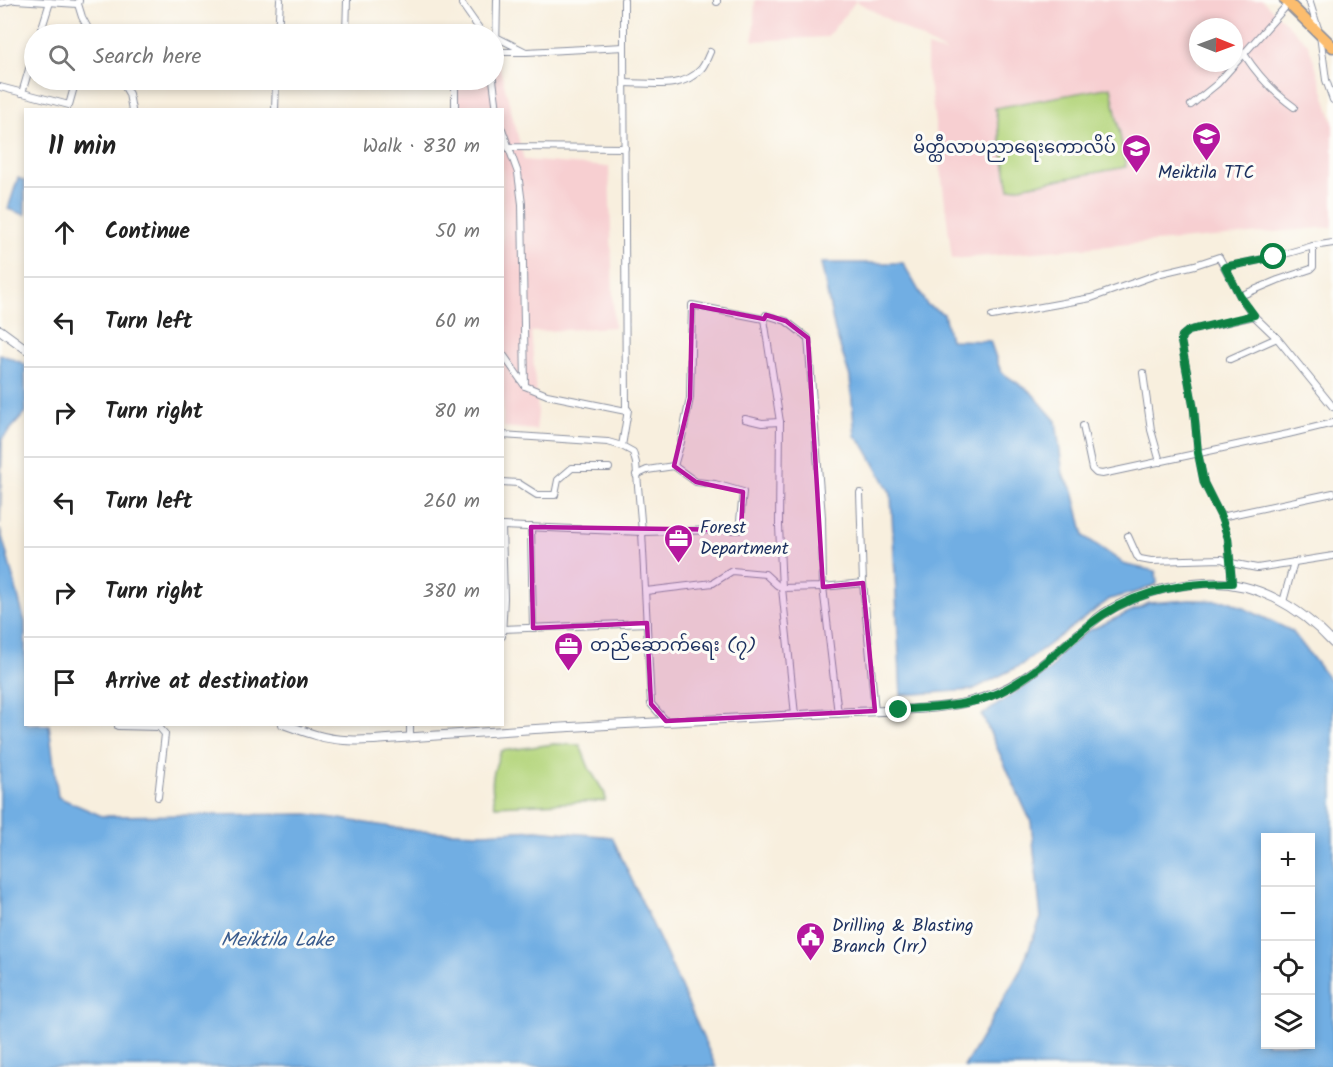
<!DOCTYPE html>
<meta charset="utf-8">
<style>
:root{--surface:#fff;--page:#f2f2f2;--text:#222;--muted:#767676;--line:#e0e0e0}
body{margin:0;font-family:Kalam,"Noto Sans Myanmar",sans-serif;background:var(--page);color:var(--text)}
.controls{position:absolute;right:18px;bottom:18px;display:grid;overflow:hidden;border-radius:0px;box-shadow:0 3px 9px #0003}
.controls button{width:54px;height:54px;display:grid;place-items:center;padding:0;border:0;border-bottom:2px solid var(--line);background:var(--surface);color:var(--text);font:30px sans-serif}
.compass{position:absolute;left:1189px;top:18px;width:54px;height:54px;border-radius:50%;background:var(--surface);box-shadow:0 3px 9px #0003;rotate:91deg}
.stop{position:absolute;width:18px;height:18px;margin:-14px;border:4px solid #0b8043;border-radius:50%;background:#fff}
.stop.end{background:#0b8043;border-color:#fff;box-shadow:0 2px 6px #0008}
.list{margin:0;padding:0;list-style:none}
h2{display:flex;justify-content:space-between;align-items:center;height:78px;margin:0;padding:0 24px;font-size:26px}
h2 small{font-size:20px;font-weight:400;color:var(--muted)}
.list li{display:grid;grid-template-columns:39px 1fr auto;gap:18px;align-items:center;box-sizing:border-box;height:90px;padding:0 24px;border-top:2px solid var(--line)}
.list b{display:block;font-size:22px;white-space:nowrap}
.list em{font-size:20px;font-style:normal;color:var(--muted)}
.icon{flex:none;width:33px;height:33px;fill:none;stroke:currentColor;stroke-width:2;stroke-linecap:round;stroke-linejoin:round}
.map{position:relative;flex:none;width:1333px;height:1067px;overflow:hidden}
.search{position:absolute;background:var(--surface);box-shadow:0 3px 9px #0003;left:24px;top:24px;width:480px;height:66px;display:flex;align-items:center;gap:15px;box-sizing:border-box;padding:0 21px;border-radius:33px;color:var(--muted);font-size:22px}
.panel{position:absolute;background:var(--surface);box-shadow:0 3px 9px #0003;left:24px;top:108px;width:480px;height:618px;border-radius:0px}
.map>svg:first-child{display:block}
</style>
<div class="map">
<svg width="1333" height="1067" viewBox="0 0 1333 1067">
<rect width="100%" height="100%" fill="#fdfcf7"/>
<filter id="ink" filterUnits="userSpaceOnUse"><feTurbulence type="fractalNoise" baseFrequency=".0167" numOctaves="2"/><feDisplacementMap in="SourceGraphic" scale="12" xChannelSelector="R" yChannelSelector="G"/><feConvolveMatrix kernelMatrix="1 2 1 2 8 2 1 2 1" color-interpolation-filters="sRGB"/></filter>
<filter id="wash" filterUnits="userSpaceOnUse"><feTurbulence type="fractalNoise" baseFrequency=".008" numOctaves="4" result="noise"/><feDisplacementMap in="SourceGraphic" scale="24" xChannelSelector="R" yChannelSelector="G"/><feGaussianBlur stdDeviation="1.35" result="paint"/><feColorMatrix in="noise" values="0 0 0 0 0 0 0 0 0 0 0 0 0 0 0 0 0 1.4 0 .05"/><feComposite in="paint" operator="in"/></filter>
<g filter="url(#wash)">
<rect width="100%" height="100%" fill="#f8efde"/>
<g fill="#f7cfd1" fill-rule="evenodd">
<path d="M755,0H1262L1308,44L1314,61L1333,122V227L952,259L932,99L927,74V47L947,53L856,1L827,37L753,41ZM1198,27H1234V63H1198Z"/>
<path d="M494,62L499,64L524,160L609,167L614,327L531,332L538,413L536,430L503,427L502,110H453L454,80H494Z"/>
</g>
<g fill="#b4d57c" stroke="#68826d" stroke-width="1.5">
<path d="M1111,87L1126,167L1009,189L995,108Z"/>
<path d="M554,744L580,745L589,768L605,794V801L495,806C490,783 492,773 501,751Z"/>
</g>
<g fill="#71aee3" stroke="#466ea0" stroke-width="1.5" fill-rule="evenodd">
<path d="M18,178L25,181V215L8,209Z"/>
<path d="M821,263H903L927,305L944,314L950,340L990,341L1001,372L1031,392L1056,421L1063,475L1073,491L1084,536L1126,565L1156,571L1157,584L1140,591L1110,599L1021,665L972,690L901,695L891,494L865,447L855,436L850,377L835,331Z"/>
<path d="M0,354L25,364L26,412L2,439L0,524Z"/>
<path d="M0,529L25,622L26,724L49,725L58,797L102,816L308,814L417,831L483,833L537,830L612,837L668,958L716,1067H0Z"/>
<path d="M1190,600L1229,601L1292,631L1333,684V1067H964L1020,971L1041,918L1031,822L982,715L1052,668L1060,653L1086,632L1149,603ZM1266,838H1310V1044H1266Z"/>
</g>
</g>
<g filter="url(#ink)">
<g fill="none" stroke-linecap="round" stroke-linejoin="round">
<defs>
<g id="minor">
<path d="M16,0L78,4"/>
<path d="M462,0V4L483,34H486"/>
<path d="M624,0V47"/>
<path d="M1309,0L1320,35L1326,80L1333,100"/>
<path d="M79,1L78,4L82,17L91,34"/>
<path d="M717,2V0"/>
<path d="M0,3L12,0"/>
<path d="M40,34L50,2"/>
<path d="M278,34L280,0"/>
<path d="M346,34L347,0"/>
<path d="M494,36L526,52L624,47L626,411L628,410L622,446L633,452L636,463L642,532L651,704L666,721"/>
<path d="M496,52L497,0"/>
<path d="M494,54L496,52H525"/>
<path d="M1244,54C1257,74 1274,93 1294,107"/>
<path d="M121,80L129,94L132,110"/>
<path d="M493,80L497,110"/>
<path d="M625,83C650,83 683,90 701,69C705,65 707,58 710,52"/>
<path d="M0,87L69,105L76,80"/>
<path d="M22,93L34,52"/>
<path d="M1191,105L1217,84L1288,4"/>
<path d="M275,110L276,80"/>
<path d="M455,110V80"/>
<path d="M502,129L518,173L522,204L525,386"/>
<path d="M502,145L509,147L625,148"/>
<path d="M1225,267L1274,257L1313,246L1333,243"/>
<path d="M1240,296L1278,280L1311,269L1313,267V246"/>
<path d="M992,316L1091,298L1161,273L1195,265L1219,257L1240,296L1254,316L1277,338L1333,407"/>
<path d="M764,319L780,422L779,526L782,588L795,715"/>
<path d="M502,353L525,386L547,395L626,411"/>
<path d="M1230,359L1277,338"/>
<path d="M1143,373L1151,430L1160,462"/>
<path d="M745,419L762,423L780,422"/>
<path d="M1083,426L1092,469L1096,473L1102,474L1288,434L1333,423"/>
<path d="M502,435L608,442L622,446"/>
<path d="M636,475L647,470L674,466L681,442L690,398L692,305L764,319L766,315L786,321L808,338L822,517L823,587L838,714"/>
<path d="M502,482L518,483L537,495H555L558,480L572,468H609"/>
<path d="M860,493L863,583L875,711"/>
<path d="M1221,517L1333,493"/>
<path d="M502,526L504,598L502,636"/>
<path d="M503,526L642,532L720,530H739L743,492L715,484L696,482L674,466"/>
<path d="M531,527L533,628"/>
<path d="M1128,536L1137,556L1140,559L1151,561L1222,559L1231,563L1257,568L1333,556"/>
<path d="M1232,583L1228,538L1221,517L1204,483L1198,453L1194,410L1181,341L1182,336L1188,331L1254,316"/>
<path d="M646,591L713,583L732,571L765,574L777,585L782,588L823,587L863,583"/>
<path d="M1283,602L1294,562"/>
<path d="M503,629L647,623"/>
<path d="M410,724V737"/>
<path d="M118,726L159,727L160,725"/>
<path d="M158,797L165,734L159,727"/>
</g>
<g id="tertiary">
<path d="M0,330L26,349"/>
<path d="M283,724C303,731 323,739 344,740C354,741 364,740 374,740C504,730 635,723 765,717C804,715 843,712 882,711C911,709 940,709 968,702C1012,692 1038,669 1071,640C1082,631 1092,622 1103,614C1132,595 1169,585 1204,583C1255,580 1300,607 1333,643"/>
</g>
<path id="trunk" d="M1285,0L1333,47"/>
</defs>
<use href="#minor" stroke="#8a8f9e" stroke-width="8"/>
<use href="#tertiary" stroke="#8a8f9e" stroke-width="10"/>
<use href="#trunk" stroke="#8a8f9e" stroke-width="13"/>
<use href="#minor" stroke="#fff" stroke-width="6"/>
<use href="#tertiary" stroke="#fff" stroke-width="8"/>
<use href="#trunk" stroke="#fcbd6e" stroke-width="10"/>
</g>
</g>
<g fill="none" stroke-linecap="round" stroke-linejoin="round" filter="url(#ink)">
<path stroke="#0b8043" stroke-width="8" d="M899,710C932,707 967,707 998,693C1033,677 1060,648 1090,624C1130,592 1182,582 1232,583L1228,538L1221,517L1204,483L1198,453L1194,410L1181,341L1182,336L1188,331L1254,315L1240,296L1225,267L1274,257"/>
</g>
<path fill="#b5179e" fill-opacity="0.2" stroke="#b5179e" stroke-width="4.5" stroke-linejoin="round" d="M692,305L764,319L766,315L786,321L808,338L823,587L863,583L875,711L666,721L651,704L647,623L533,628L531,527L741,530L743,492L696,482L674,466L690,398Z"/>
<defs>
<symbol id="university-pin" viewBox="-11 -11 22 30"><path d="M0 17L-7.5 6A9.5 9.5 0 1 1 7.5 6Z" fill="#b5179e" stroke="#fdfcf7"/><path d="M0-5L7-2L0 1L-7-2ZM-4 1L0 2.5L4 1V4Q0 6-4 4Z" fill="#fff"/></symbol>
<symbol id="office-pin" viewBox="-11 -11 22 30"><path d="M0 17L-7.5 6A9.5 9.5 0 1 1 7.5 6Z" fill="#b5179e" stroke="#fdfcf7"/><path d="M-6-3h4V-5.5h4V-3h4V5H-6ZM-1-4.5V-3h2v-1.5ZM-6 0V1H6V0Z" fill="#fff"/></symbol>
<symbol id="civic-pin" viewBox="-11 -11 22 30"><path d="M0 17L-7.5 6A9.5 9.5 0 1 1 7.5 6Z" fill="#b5179e" stroke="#fdfcf7"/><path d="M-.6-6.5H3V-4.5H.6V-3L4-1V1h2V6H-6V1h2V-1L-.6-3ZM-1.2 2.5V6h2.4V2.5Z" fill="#fff"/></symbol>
</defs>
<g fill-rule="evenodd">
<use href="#university-pin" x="1190" y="120" width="33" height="45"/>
<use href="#university-pin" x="1120" y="132" width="33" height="45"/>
<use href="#office-pin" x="662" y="522" width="33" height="45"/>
<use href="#office-pin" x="552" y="630" width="33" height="45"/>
<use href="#civic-pin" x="794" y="920" width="33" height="45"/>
</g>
<g text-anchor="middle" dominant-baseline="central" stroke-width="6" stroke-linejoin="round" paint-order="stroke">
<g font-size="18" fill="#1b2f5e" stroke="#fdfcf7" text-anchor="start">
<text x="1116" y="148" text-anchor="end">မိတ္ထီလာပညာရေးကောလိပ်</text>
<text x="1206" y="173" text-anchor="middle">Meiktila TTC</text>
<text x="700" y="528">Forest<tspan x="700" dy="21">Department</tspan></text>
<text x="590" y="646">တည်ဆောက်ရေး (၇)</text>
<text x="832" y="926">Drilling &amp; Blasting<tspan x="832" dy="21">Branch (Irr)</tspan></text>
</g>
<g font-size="20" font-style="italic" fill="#395b8d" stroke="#fdfcf7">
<text x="277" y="941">Meiktila Lake</text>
</g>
</g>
</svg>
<div class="controls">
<button>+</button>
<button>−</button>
<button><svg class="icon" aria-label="locate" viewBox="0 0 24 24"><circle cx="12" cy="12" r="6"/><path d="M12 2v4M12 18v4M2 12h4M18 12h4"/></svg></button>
<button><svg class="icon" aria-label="layers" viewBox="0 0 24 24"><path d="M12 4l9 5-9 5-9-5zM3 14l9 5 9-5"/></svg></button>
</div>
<svg class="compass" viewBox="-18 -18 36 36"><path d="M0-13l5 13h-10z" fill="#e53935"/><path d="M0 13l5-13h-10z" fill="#767676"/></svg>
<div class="stop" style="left:1274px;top:257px"></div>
<div class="stop end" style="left:899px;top:710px"></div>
<div class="search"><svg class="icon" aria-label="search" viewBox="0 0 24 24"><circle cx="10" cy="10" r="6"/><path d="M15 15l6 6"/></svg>Search here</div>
<section class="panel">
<h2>11 min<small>Walk · 830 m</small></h2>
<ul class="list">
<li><svg class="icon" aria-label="ahead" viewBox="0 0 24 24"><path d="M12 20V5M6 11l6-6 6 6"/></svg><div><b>Continue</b></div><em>50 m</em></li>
<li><svg class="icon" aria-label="left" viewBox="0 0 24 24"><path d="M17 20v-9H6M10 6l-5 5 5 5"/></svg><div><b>Turn left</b></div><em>60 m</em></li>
<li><svg class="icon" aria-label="right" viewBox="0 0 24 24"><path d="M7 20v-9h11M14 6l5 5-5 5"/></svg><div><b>Turn right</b></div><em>80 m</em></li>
<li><svg class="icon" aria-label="left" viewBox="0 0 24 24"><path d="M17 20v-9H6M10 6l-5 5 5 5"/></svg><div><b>Turn left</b></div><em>260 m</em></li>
<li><svg class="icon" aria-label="right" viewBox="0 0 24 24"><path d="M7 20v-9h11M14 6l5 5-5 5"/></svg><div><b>Turn right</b></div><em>380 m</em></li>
<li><svg class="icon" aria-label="arrive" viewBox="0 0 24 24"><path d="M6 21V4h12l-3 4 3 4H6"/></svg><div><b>Arrive at destination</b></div></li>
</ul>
</section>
</div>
